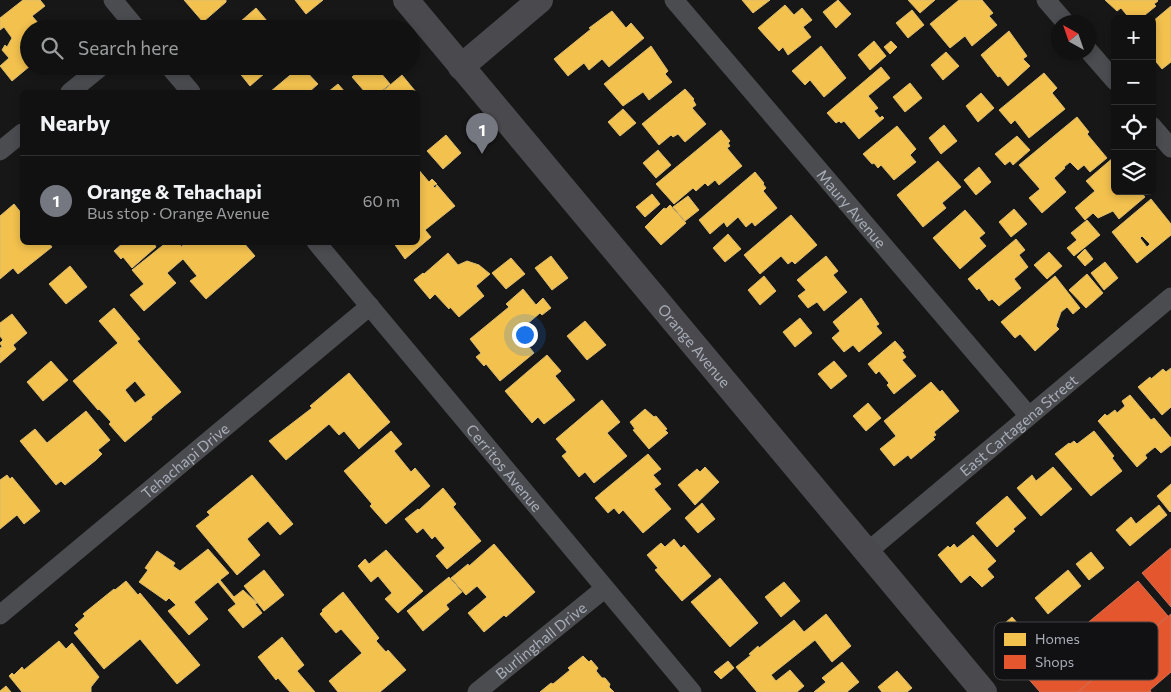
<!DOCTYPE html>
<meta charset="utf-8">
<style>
:root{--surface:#111;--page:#1e1f1f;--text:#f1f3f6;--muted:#9c9d9f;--line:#303131;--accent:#757880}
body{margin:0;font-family:Commissioner,sans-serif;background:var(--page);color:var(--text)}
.controls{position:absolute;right:15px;top:15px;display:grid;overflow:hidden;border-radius:8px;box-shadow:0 2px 8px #0003}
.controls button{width:45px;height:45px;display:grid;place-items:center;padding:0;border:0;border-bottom:1px solid var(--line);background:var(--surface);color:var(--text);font:25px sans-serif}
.compass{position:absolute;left:1051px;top:15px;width:45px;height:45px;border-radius:50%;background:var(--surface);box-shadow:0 2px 8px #0003;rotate:320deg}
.you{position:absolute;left:524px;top:334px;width:18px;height:18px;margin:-12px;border:4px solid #fff;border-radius:50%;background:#1a73e8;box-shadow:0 0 0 8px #1a73e833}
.badge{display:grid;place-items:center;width:32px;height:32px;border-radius:50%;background:var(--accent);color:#fff;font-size:16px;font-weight:700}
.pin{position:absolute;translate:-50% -41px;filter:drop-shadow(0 1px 2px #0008)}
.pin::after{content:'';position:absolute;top:26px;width:18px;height:15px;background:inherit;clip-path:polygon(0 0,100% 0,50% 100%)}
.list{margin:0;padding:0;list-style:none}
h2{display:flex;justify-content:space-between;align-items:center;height:65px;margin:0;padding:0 20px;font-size:21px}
h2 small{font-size:16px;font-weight:400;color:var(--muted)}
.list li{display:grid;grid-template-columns:32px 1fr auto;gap:15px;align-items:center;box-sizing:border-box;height:90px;padding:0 20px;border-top:1px solid var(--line)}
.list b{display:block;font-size:19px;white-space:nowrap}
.list p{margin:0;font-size:16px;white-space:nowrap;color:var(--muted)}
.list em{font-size:16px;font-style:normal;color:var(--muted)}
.icon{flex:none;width:28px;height:28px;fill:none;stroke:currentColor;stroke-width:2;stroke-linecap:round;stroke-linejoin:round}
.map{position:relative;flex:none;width:1171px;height:692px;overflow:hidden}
.search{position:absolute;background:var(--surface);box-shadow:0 2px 8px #0003;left:20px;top:20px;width:400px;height:55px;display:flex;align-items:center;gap:12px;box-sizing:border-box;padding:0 18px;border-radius:28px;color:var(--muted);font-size:19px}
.panel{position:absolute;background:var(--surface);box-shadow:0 2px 8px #0003;left:20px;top:90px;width:400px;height:155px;border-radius:8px}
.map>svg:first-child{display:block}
</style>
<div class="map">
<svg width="1171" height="692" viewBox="0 0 1171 692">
<rect width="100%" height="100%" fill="#171717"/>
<g fill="#f2c14e" stroke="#dcbb6e" fill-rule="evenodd">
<path d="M23,0H40L45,6L32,16L39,24L51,21L57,29H29V66H30L12,81L0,66L9,58L2,50L5,45L7,47L12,38L4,27L0,30V18Z"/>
<path d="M184,0H226V2L203,22Z"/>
<path d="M295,0H323L306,14Z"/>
<path d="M742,0H770L753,13Z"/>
<path d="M838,0L851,14L836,28L823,12Z"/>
<path d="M908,0H935L920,13Z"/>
<path d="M959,0H982L993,13L989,16L997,25L972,46L965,36L950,48L930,24Z"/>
<path d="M1105,0H1157L1158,1L1154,4L1156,6L1140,19H1130L1121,8L1117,11Z"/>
<path d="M785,5L794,15L802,8L812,20L803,27L811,37L788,55L783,47L779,51L758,28Z"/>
<path d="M1171,6V62L1162,69L1152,57V22Z"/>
<path d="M256,8L273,28L281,22L287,29H232Z"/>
<path d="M912,10L924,25L908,38L896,23Z"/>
<path d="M612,11L626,28L631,23L644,38L609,67L602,59L589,70L584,63L568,76L554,59L591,29L589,28Z"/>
<path d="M1009,31L1027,56L1023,59L1030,66L1008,86L1000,76L998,77L981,55Z"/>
<path d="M874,41L886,56L870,70L858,55Z"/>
<path d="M891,41L897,47L890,54L884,47Z"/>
<path d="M651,46L668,71L665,74L672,82L649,100L643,92L623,106L604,84Z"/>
<path d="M821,46L846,78L824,97L810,80L805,85L792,71Z"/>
<path d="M946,52L959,66L943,80L931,65Z"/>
<path d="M243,66H272V67L250,86L238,71Z"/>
<path d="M301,66L318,84L309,92H270Z"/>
<path d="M365,66H375L390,84L380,92H365L352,77Z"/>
<path d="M881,67L890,78L868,96L878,108L874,111L880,118L882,116L884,118L859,139L844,121L841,123L839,121L836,123L827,113Z"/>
<path d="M1044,73L1057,88L1052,93L1065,109L1029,138L1015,120L1011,124L999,110Z"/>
<path d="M402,75L416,92H384L383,91Z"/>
<path d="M910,83L922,98L905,112L893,97Z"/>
<path d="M338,84L345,92H328Z"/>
<path d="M685,89L694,99L693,100L696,105L692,108L706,124L685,142L678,134L673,137L671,135L659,145L642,124Z"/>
<path d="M981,93L994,108L978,122L966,106Z"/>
<path d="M623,109L636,123L620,136L608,122Z"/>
<path d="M1077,117L1089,132L1087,134L1107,158L1090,172L1084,165L1078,170L1070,162L1064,167L1065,168L1054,178L1066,192L1042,213L1029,198L1040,189L1019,165Z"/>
<path d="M944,125L957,141L941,154L929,138Z"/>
<path d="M897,126L916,149L910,155L916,162L894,180L881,165L878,168L874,163L872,164L863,154Z"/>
<path d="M721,130L730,141L728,143L730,146L727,148L742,166L719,185L715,180L708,186L705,183L696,191L693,188L674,204L656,184Z"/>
<path d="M446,135L461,153L443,169L427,151Z"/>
<path d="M1017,136L1030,150L1013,165L1010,161L1005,165L995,154Z"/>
<path d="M658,150L671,165L656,178L643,163Z"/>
<path d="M1114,157L1115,191H1140L1145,197L1119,219L1113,211L1098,218L1093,213L1085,220L1075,208L1095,191L1086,181Z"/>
<path d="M938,161L961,187L942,203L946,208L923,227L897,195Z"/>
<path d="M979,167L991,182L976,195L964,180Z"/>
<path d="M418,169L429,182L432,179L437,184L433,186L435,188L437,185L455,206L425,230L431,237L405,259L393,242H418Z"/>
<path d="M755,172L764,183L763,184L766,188L763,191L777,208L755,226L752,222L746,227L738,217L727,227L724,222L710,234L699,220Z"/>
<path d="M652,194L660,204L645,217L636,207Z"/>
<path d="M688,196L699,210L685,221L673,207Z"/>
<path d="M1151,199L1171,224V235L1137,263L1112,232ZM1142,236L1150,244L1147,247L1140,238Z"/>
<path d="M14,204L22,214V242H48L52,247L18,274L13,268L0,279V216Z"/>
<path d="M670,205L686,223L661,245L645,227L664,208L666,209Z"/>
<path d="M1014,209L1027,224L1011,237L999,222Z"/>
<path d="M965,210L985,233L979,238L986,246L960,269L933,238Z"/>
<path d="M791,215L817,245L795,264L792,261L788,264L781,256L760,274L744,255Z"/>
<path d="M1087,220L1100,235L1074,256L1067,248L1077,240L1071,233Z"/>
<path d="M728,234L741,249L725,262L713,248Z"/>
<path d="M1016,239L1025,250L1019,255L1028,267L1014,279L1021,288L999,306L992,299L989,301L979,288L977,290L968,279Z"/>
<path d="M124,242H134L137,245L140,242H153L156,247L132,268L123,257L121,259L114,251Z"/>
<path d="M167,242H178L182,247L183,246L180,242H243L255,256L206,299L190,281L197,276L183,259L167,273L176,283L144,311L130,295L144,284L132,270Z"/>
<path d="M1085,249L1093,259L1085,266L1077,257Z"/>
<path d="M1049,252L1062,266L1047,279L1034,265Z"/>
<path d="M448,253L458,265L467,261L479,265L490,274L476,286L484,296L459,317L450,307L449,309L435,294L430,299L414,280L423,273L424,274Z"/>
<path d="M551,256L568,278L552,290L535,268Z"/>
<path d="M826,256L838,271L833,275L847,292L824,311L817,302L808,308L798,296L806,290L797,280Z"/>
<path d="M511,258L525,274L506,289L492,273Z"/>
<path d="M1105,262L1118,278L1104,290L1091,273Z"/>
<path d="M70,266L87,287L66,304L49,284Z"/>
<path d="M1087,274L1103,293L1086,308L1069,290Z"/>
<path d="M764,276L776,291L760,305L748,290Z"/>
<path d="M1055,276L1080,308L1073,314L1067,307L1061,312L1056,326L1059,329L1035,351L1020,334L1015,338L1001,322Z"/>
<path d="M523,289L536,305L543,298L551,308L542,315L540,313L512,337L521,347L526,343L534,353L500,381L486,364L484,366L476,357L481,353L470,339L509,307L506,304Z"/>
<path d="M861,298L879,324L876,326L882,333L859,352L853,345L844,352L832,338L840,331L833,322Z"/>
<path d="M114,308L140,339L137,341L181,392L151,417L152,419L125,442L109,424L111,422L99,409L98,410L73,381L118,343L99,321ZM135,381L146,395L135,403L125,390Z"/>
<path d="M12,314L27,333L13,345L16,349L0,363V348L2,347L0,343L3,340L0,336V323Z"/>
<path d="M800,318L812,333L795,347L783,332Z"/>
<path d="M585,321L606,345L587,360L567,336Z"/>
<path d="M895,341L904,351L902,352L906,357L902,360L916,376L894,394L887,385L889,383L879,371L876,374L868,364Z"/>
<path d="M547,355L561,371L555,376L575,400L544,424L538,417L532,423L505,391Z"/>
<path d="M51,361L68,380L43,401L27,382Z"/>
<path d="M834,361L847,376L831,389L818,374Z"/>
<path d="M1171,368V407L1162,415L1138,387L1150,377L1151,379L1163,369L1166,372Z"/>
<path d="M349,373L390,422L359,449L344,431L339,435L329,424L286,460L269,441L312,408L310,406Z"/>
<path d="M931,382L940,392L942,390L959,411L934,432L936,435L933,437L935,439L911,459L908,455L894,466L880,449L896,436L884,421Z"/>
<path d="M1130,395L1151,420L1154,418L1171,438V445L1161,453L1155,447L1145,455L1147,458L1137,467L1098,421L1105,414L1107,416L1115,410L1117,413L1125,406L1122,401Z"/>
<path d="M602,400L620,422L607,433L627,456L594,483L585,472L579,477L562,456L567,452L556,439Z"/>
<path d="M868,403L881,418L866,431L853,416Z"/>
<path d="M645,409L654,417L656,416L667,429L665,430L668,433L649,449L633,430L635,429L630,422Z"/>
<path d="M86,411L110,440L98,450L102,454L96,460L65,485L61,481L56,485L20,441L35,429L47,443Z"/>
<path d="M391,431L402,444L394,451L411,472L415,468L430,486L386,524L370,506L372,504L344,471Z"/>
<path d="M1094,431L1114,456L1112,458L1122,471L1091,496L1055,454L1069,443L1070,444L1074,441L1077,444Z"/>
<path d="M648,454L661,469L653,475L661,484L654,489L671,509L643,533L623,510L619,514L614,508L608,513L595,498Z"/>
<path d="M705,467L719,482L695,505L678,485L697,469L700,472Z"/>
<path d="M1053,467L1072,489L1041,516L1017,488L1032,475L1036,481Z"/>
<path d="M7,475L10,479L12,477L40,511L24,524L17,515L0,529V480Z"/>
<path d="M252,475L293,524L280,535L268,521L247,539L260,555L237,575L196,526L210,515L207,512Z"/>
<path d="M1171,484V511L1170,512L1157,496Z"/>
<path d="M443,488L456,504L453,507L481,541L447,569L436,556L445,548L435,536L432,539L423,528L417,533L405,519L418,509L419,510Z"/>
<path d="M1007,496L1026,518L1013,529L1015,531L997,547L976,523Z"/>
<path d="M702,503L715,519L698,533L685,518Z"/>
<path d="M1159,505L1167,515L1130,546L1116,530L1131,517L1136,524Z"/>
<path d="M973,535L996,561L987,569L994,577L982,587L970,575L961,583L938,555L948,546L950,548L954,544L957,548Z"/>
<path d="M674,539L681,548L684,545L711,576L682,601L655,570L658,568L647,555L661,543L665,547Z"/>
<path d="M494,544L535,592L506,617L504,615L484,632L468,613L487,597L477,586L466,595L451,578L468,564L469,566Z"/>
<path d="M208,549L229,573L220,580L234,597L243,590L257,603L255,604L262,613L243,628L228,610L236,604L218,582L194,602L208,619L189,635L168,611L176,605L169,598L166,601L139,582L148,570L145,568L157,551L175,563L173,566L180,571Z"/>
<path d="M386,550L423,591L398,613L385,599L392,593L378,576L371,582L358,566L365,559L369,564Z"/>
<path d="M1091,552L1104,568L1089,580L1076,564Z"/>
<path d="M264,570L284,595L264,611L244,586Z"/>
<path d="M1068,570L1081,586L1048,614L1035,598Z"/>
<path d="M449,577L462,592L446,605L449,609L423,631L407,611Z"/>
<path d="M720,578L758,623L730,647L691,602Z"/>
<path d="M126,581L138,595L140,593L200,665L177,684L140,639L104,669L74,633L79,629L75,625L85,616L83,614L114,589L115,590Z"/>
<path d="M784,582L800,601L781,617L765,597Z"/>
<path d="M343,592L379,638L376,641L386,652L388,650L406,670L380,692H338L329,681L362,653L341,629L336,633L320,614L323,611L322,610Z"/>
<path d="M826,614L851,646L832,662L815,640L771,675L776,681L790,670L804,686L797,692H757L736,667L751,655L749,654L758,646L759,648L794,620L804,632Z"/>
<path d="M1012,617L1026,633L1011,645L998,629Z"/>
<path d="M282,637L304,665L297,671L315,692H290L278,678L276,680L258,657Z"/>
<path d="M59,641L66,649L72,643L99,677L91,687V692H22L9,676L12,673L14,675L22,667L24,670Z"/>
<path d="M583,656L589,662L591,660L598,668L596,671L602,678H605L610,684L609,687L614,692H540L551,683L553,684L570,670L568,668Z"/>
<path d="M728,661L734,668L721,679L714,672Z"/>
<path d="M842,662L859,682L847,692H814L826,682L822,678Z"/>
<path d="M897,671L912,688L907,692H882L878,687Z"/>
<path d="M6,686L11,692H0V691Z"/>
</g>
<g fill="#e4572e" stroke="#d27157">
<path d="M1171,548V607L1142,573Z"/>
<path d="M1138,581L1168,616L1078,692H1040L1025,675Z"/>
<path d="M1171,614V672L1150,690L1151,692H1078Z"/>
</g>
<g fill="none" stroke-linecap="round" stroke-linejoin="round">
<g stroke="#4b4c50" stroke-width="19">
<path d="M113,0L137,29"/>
<path id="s1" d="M674,0L1029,416"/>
<path d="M1046,0L1065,22"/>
<path d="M1088,50L1115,81"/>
<path d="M169,66L191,92"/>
<path d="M70,92L102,66"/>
<path d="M1152,126L1171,148"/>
<path d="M0,151L22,133"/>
<path id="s2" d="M316,242L692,692"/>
<path id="s3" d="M866,553L1171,297"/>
<path id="s4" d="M0,615L370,306"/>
<path id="s5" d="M477,692L604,589"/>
</g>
<g stroke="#4a4a4e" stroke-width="26">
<path id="s6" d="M406,0L984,692"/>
<path d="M461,67L540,0"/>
</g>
</g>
<g text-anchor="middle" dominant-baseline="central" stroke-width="5" stroke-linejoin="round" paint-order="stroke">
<g font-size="15" fill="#a8adb8" stroke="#111113">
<text stroke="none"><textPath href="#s1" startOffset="274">Maury Avenue</textPath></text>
<text stroke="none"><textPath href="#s6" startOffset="450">Orange Avenue</textPath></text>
<text stroke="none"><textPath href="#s3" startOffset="199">East Cartagena Street</textPath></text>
<text stroke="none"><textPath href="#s4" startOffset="241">Tehachapi Drive</textPath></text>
<text stroke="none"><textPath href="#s2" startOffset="294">Cerritos Avenue</textPath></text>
<text stroke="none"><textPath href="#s5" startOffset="82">Burlinghall Drive</textPath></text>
</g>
</g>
<rect x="994" y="622" width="164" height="58" rx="8" fill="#111113" stroke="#3e4045" stroke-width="1"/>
<rect x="1004" y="633" width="22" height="13" fill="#f2c14e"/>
<rect x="1004" y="655" width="22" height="14" fill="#e4572e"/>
<g font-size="14" fill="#a8adb8">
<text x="1035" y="644">Homes</text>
<text x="1035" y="667">Shops</text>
</g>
</svg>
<div class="controls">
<button>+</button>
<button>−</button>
<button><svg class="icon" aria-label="locate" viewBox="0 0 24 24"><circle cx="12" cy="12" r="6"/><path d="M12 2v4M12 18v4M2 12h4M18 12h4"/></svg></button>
<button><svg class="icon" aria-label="layers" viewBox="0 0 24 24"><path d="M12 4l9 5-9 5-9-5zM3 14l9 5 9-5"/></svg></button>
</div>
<svg class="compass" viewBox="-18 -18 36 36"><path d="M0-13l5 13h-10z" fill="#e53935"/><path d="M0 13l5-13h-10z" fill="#9c9d9f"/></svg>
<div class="you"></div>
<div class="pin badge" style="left:482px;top:154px">1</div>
<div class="search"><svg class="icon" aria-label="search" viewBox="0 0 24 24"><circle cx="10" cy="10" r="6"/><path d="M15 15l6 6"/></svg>Search here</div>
<section class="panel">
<h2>Nearby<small></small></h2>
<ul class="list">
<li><span class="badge">1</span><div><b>Orange &amp; Tehachapi</b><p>Bus stop · Orange Avenue</p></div><em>60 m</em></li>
</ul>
</section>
</div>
